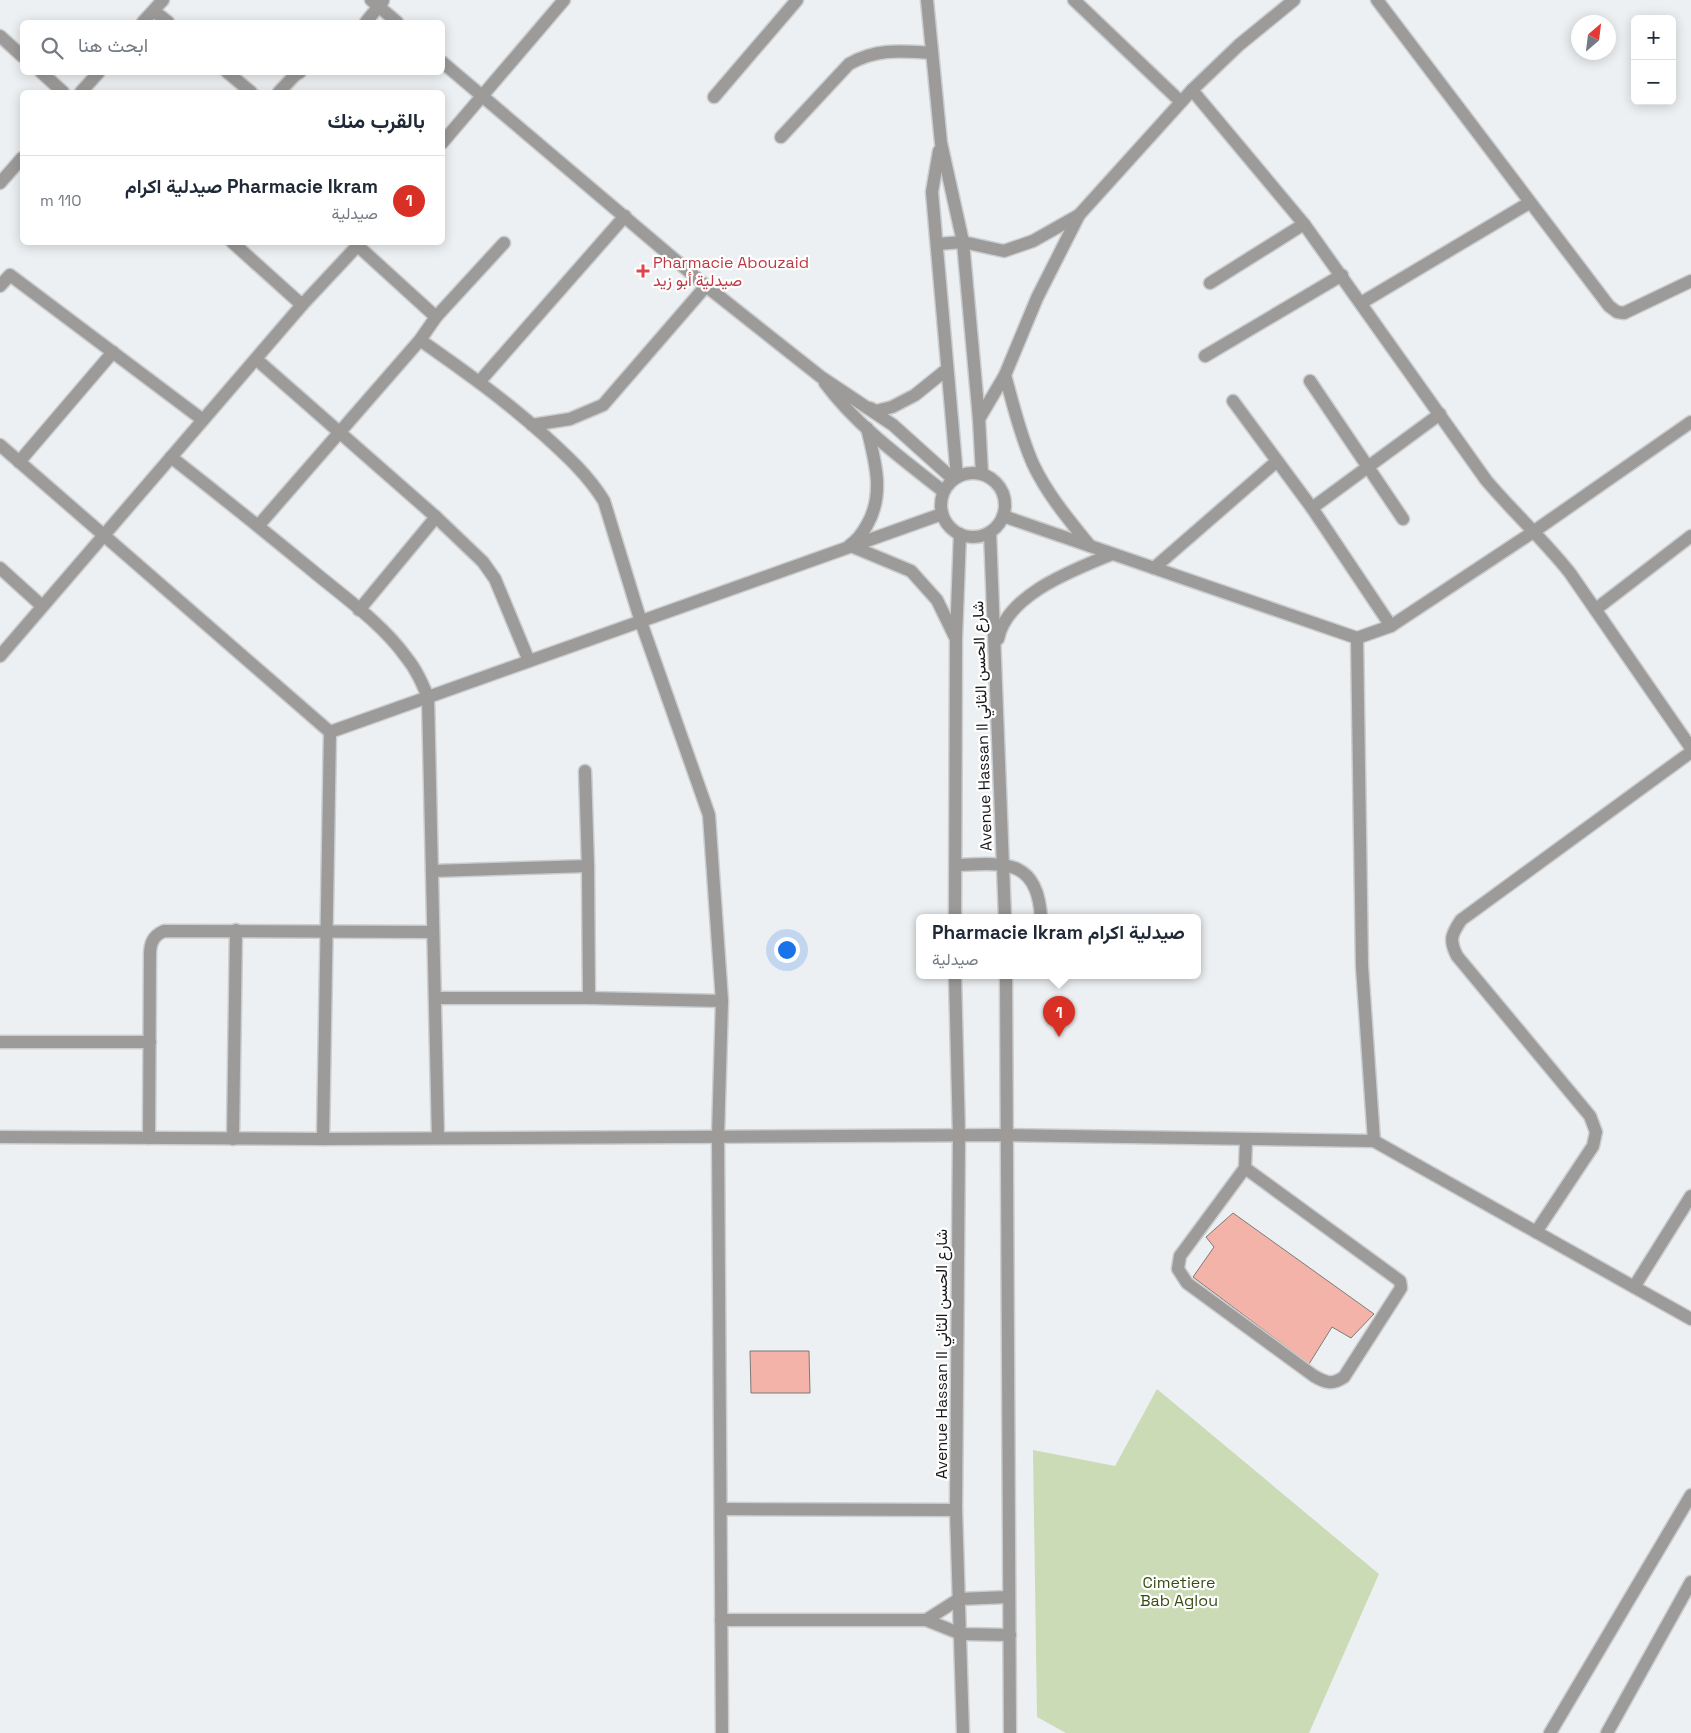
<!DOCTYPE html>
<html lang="ar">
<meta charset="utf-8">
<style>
:root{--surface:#fff;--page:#f6f6f7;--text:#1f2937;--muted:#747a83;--line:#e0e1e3;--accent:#d93025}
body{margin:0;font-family:"Space Grotesk",Vazirmatn,sans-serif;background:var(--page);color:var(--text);direction:rtl}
.controls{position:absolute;right:15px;top:15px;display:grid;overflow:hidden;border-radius:8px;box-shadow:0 2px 12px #0003}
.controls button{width:45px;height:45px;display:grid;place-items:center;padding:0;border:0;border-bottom:1px solid var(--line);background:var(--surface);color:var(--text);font:25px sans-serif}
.compass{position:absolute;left:1571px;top:15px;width:45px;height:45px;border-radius:50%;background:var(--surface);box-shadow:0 2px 12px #0003;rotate:28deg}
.you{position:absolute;left:786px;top:949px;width:18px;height:18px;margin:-12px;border:4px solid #fff;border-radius:50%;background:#1a73e8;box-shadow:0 0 0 8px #1a73e833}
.badge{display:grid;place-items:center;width:32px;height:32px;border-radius:50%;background:var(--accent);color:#fff;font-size:16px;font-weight:700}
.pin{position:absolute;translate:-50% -41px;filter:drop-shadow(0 1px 2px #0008)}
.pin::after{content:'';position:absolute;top:26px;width:18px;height:15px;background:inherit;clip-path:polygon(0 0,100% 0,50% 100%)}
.popup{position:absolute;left:916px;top:914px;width:285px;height:65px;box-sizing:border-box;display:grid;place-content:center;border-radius:8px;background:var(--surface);filter:drop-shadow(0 1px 4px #0005);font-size:16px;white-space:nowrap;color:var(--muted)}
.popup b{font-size:19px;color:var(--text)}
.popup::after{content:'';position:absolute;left:50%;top:100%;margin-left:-10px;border:10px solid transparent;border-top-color:var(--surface)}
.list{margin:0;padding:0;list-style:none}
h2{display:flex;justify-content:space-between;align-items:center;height:65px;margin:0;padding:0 20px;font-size:21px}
h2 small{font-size:16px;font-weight:400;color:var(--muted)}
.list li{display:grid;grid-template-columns:32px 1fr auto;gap:15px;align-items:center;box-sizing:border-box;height:90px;padding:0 20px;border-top:1px solid var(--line)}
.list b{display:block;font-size:19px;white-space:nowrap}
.list p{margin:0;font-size:16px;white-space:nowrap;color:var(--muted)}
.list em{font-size:16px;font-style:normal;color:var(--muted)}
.icon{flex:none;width:28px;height:28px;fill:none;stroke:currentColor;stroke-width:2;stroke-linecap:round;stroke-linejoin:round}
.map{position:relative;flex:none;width:1691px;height:1733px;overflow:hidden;direction:ltr}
.search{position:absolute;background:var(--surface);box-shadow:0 2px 12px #0003;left:20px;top:20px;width:425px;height:55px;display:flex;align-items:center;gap:12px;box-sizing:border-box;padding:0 18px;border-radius:8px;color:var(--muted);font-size:19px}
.panel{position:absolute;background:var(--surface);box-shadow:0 2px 12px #0003;left:20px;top:90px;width:425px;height:155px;border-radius:8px;direction:rtl}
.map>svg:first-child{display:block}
</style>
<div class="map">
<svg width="1691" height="1733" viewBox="0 0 1691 1733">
<rect width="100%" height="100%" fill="#edf0f2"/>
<path fill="#cadbb5" d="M1157,1389L1379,1574L1309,1733H1066L1037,1717L1033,1450L1115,1466Z"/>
<g fill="#f4b3a8" stroke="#7d7a79">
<path d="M1233,1213L1374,1314L1351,1338L1332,1327L1309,1364L1193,1277L1214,1247L1206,1237Z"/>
<path d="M750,1351H809L810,1393H751Z"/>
</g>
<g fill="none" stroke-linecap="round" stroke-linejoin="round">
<defs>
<g id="minor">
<path d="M371,0L397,22"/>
<path d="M927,0L941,143L963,242L979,419L982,474"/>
<path d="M1074,0L1181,102"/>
<path d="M1377,0L1609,306L1617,312L1624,313L1691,281"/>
<path d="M154,11L168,22"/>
<path d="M143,22L163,0"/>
<path d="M366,22L383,1"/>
<path d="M0,36L22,56"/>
<path d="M442,62L706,286L821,377L893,425L953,479"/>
<path d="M41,72L63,92"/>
<path d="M227,72L251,92"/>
<path d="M1192,90L1304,224L1486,480C1513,512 1544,540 1570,573L1691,748"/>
<path d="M81,92L99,72"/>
<path d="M279,92L295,75L300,72"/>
<path d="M714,97L797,0"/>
<path d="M781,137L849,64C877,48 901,51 932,53"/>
<path d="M442,143L564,0"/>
<path d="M939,151L932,192L957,477"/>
<path d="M0,183L22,158"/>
<path d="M232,242L302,305"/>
<path d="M937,244L963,242L1004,251L1033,241L1079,215"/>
<path d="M358,246L436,317"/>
<path d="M1210,283L1304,224"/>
<path d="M0,286L10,275L203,420"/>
<path d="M1361,303L1529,203"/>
<path d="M420,340C463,370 505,400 545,436C567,456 588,475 604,501L641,622L709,815L722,1001L718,1136L722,1733"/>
<path d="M1205,356L1342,275"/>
<path d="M256,359L436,517L483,562L495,579L529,661"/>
<path d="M1005,375C1013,404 1020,435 1033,464C1047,494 1069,520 1090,546"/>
<path d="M480,381L625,216"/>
<path d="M1310,381L1403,519"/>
<path d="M825,383C857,426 901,458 943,491"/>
<path d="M1233,401L1312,508L1391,626"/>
<path d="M870,408L876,411L892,407L915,395L946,370"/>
<path d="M979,419L1005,375L1037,298L1079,215L1192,90L1239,45L1294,0"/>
<path d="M532,425L570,419L603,405L706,286"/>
<path d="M0,445L330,732"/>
<path d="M171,457C217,493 263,530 308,567C340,594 382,623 406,657C416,669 422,683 428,697L438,1138"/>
<path d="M19,462L113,352"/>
<circle cx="973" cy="505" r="32"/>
<path d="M1312,508L1440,414"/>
<path d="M1003,516L1357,638L1391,626L1533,532L1691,422"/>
<path d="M258,526L420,340L436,317L504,243"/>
<path d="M990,532L1005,918"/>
<path d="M850,545C858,540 862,534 867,525C885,494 875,461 867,428"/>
<path d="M851,546L911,571L937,600L955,637"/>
<path d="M0,568L42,606"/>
<path d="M1154,568L1277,461"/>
<path d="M1596,609L1691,536"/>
<path d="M359,610L436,517"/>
<path d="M1357,638L1362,966L1374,1141"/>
<path d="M998,639C1007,594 1074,570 1112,554"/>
<path d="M0,656L302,305L361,242"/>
<path d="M330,732L942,514"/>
<path d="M585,771L588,866L589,998"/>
<path d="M956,865C1004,863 1038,858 1041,918"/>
<path d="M432,871L588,866"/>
<path d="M955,918L956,638L960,534"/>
<path d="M955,976L959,1136L956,1510L963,1733"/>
<path d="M1006,976L1010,1733"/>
<path d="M435,998H589L722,1001"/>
<path d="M0,1042H150"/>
<path d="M0,1137L323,1139L1007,1135L1374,1141L1691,1319"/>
<path d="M149,1138L150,955C150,943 153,936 164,931L433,932"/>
<path d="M233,1139L236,930"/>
<path d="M323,1139L330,732"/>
<path d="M1245,1168L1180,1256L1178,1269L1187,1283L1314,1376C1326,1383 1332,1385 1344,1377L1401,1288L1400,1281L1245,1168L1246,1140"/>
<path d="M1536,1232L1593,1146L1596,1132L1590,1116L1457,956C1449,940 1451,935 1461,920L1691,752"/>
<path d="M1634,1287L1691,1196"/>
<path d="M721,1509L956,1510"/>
<path d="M721,1620H926L961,1634L1010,1635"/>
<path d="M926,1620L959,1599L1008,1597"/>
<path d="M1550,1733L1691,1495"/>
<path d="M1607,1733L1691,1582"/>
</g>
</defs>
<use href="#minor" stroke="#cbcdcf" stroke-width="15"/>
<use href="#minor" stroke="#9c9b9a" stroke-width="12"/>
</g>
<path fill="#e0444e" stroke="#fff" stroke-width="2" d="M640.5 263.5h5v5h5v5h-5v5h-5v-5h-5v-5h5z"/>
<g text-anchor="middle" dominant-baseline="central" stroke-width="4.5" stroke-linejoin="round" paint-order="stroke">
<g font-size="16" fill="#be3a42" stroke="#fff" text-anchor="start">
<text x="653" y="262">Pharmacie Abouzaid<tspan x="653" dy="18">صيدلية أبو زيد</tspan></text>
</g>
<g font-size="16" fill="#171718" stroke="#fff">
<text transform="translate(982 726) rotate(-92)">Avenue Hassan II شارع الحسن الثاني</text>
<text transform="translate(941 1354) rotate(-90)">Avenue Hassan II شارع الحسن الثاني</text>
</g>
<g font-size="16" fill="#374c12" stroke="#fff">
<text x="1179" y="1582">Cimetiere<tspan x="1179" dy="18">Bab Aglou</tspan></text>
</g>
</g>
</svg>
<div class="controls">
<button>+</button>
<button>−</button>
</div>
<svg class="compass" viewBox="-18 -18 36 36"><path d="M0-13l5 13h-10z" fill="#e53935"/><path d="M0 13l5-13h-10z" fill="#747a83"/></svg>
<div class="you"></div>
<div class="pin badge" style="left:1059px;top:1037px">1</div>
<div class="popup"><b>Pharmacie Ikram صيدلية اكرام</b>صيدلية</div>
<div class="search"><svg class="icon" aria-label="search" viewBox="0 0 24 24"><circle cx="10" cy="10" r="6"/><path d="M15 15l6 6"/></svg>ابحث هنا</div>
<section class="panel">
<h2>بالقرب منك<small></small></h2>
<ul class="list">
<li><span class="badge">1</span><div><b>Pharmacie Ikram صيدلية اكرام</b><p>صيدلية</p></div><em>110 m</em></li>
</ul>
</section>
</div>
